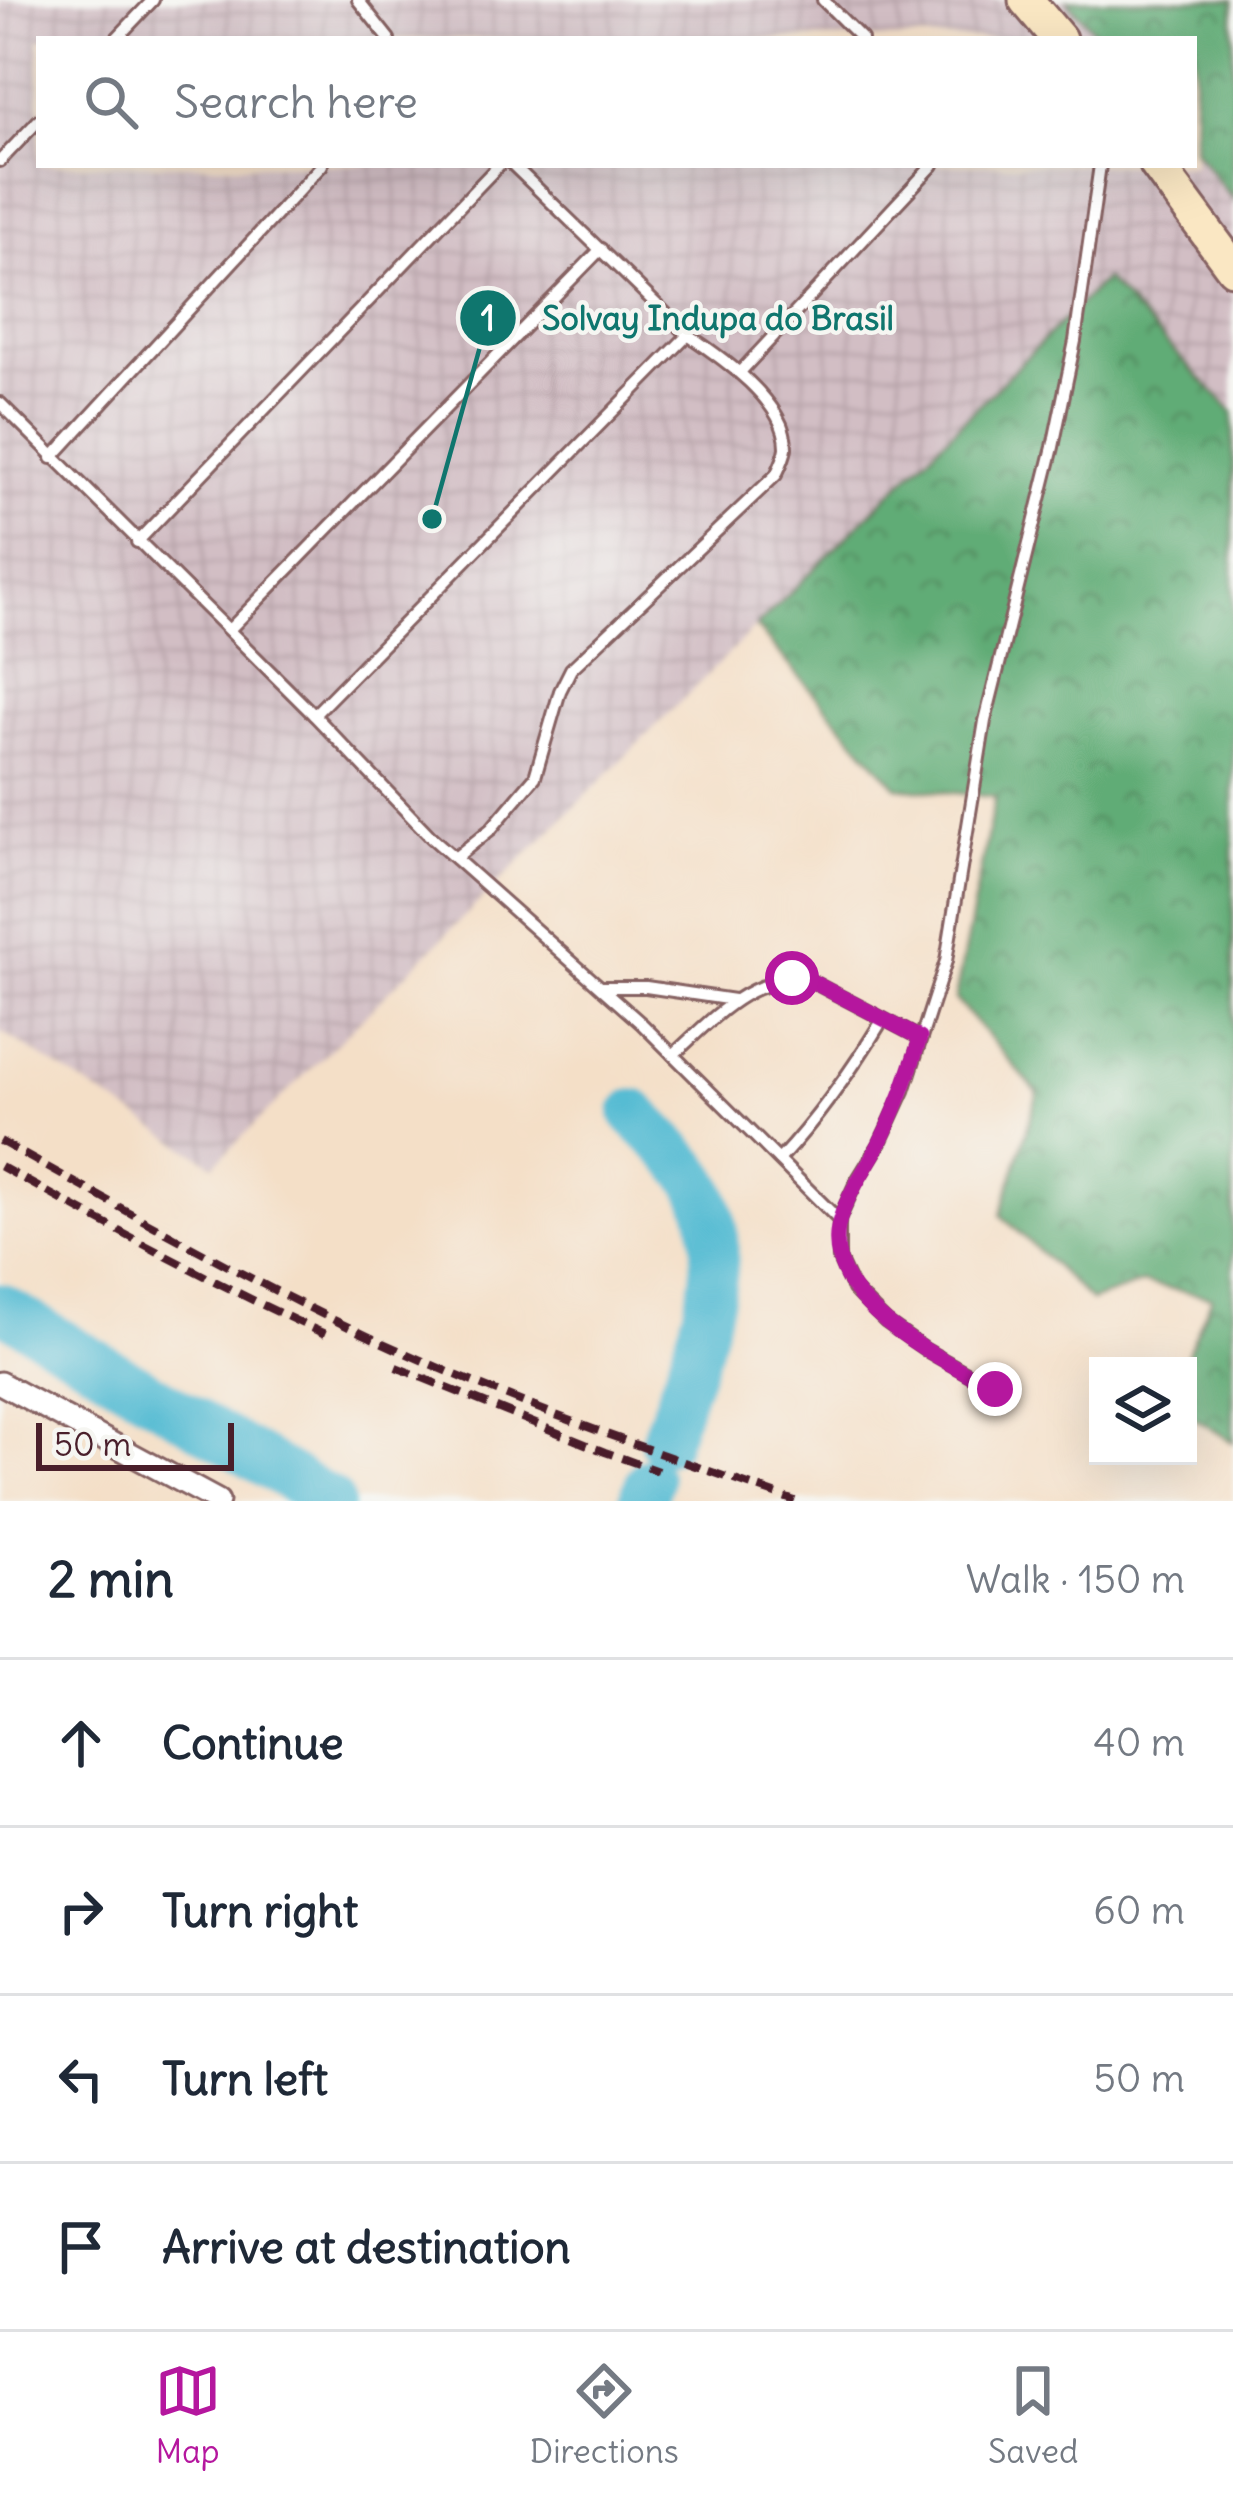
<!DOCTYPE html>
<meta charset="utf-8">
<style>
:root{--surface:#fff;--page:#f2f2f3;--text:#1f2937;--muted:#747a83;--line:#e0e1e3;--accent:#b5179e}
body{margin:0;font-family:Delius,sans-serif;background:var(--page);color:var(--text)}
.controls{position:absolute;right:36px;bottom:36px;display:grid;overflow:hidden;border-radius:0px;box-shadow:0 12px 48px #0002}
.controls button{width:108px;height:108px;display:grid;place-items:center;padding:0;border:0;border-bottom:3px solid var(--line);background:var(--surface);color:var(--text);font:60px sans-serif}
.scale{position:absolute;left:36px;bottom:30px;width:198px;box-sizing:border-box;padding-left:12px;border:6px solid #4a1f2b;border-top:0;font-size:33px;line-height:42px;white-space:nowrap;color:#4a1f2b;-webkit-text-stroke:9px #f6f6f2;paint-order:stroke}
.stop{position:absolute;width:36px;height:36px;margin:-27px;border:9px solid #b5179e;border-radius:50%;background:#fff}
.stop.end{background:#b5179e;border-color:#fff;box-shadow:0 3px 12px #0008}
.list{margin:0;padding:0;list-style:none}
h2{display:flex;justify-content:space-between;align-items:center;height:156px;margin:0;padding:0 48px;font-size:51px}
h2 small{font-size:39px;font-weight:400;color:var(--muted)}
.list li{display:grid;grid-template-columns:78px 1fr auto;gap:36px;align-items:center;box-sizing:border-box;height:168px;padding:0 48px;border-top:3px solid var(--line)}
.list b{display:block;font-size:45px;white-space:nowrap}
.list em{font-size:39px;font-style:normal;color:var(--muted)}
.icon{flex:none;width:66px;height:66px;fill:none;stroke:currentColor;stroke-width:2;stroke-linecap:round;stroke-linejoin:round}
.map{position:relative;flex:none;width:1233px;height:1501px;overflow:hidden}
.search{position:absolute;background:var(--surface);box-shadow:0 12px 48px #0002;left:36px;right:36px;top:36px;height:132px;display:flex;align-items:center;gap:30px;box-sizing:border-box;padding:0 42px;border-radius:0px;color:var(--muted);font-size:45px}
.sheet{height:828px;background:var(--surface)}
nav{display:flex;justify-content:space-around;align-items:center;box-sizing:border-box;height:168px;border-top:3px solid var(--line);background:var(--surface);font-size:33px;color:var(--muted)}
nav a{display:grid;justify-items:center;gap:6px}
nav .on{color:var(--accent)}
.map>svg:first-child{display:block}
</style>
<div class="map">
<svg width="1233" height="1501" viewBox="0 0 1233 1501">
<defs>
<pattern id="industrial-grid" width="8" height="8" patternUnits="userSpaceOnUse" patternTransform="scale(3)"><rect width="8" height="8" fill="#d2bec4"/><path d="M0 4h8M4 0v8" fill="none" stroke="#b6a3a9"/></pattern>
<pattern id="forest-crowns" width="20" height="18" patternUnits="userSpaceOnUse" patternTransform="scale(3)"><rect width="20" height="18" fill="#61ac76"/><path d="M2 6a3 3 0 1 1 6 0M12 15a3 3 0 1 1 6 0" fill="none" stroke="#528b61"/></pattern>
</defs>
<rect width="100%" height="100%" fill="#f6f6f2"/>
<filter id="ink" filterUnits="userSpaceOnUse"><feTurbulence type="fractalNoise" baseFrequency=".00833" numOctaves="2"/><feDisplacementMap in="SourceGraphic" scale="24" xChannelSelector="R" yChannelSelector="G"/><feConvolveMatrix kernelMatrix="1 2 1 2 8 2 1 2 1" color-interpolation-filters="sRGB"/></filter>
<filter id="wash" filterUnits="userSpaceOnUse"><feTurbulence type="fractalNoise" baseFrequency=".004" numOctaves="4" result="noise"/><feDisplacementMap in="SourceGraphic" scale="48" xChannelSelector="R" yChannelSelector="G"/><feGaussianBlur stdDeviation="2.7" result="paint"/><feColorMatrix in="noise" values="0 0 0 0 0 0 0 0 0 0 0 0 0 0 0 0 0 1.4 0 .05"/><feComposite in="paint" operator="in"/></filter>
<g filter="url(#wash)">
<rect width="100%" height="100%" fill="#f4dfc7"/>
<path fill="url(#industrial-grid)" d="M0,0H1067L1101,39H39V165H1194V150L1233,200V412L1105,280L214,1165L0,1031Z"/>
<g fill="url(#forest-crowns)" stroke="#566650" stroke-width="3">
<path d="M1067,0H1233V200L1194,150V39H1101Z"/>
<path d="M1105,279L1233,412V1442L1188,1414V1366H1182L1212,1297L1142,1283L1091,1301L1001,1215L1038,1093L955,999L995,797L897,787L756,627Z"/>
</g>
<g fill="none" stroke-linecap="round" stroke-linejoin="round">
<g stroke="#56bcd3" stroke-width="48">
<path d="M634,1113C653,1133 675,1152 692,1174C747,1247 689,1365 664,1442"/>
<path d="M0,1307L330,1501"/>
<path d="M642,1501L649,1482"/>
</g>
</g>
</g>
<g filter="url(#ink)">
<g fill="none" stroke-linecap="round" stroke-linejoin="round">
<defs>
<g id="lane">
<path d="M358,0L389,39"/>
<path d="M823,0L862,39"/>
<path d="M116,39L153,0"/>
<path d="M0,161L39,120"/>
<path d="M741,371L933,165"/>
<path d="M0,403L314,715L431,837L642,1024L839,1220"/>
<path d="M52,458L322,165"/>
<path d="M137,542L499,165"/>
<path d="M229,630L601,249"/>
<path d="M314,715L688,335L513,165"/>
<path d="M455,858L491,829L535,777L560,691L571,669L776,475C780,467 785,457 786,448C787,402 721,357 688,335"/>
<path d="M601,987H646L734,1000"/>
<path d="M673,1055C713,1019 752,972 811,981L920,1038"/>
<path d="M779,1160C820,1116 852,1070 883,1019"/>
<path d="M995,1389L926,1350L886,1322L853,1289L839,1259V1220L856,1182L879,1145L904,1091L946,961L985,721L1053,447L1075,341L1100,165"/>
</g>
<path id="street" d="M0,1383L218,1501"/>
<g id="secondary">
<path d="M1026,0L1059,39"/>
<path d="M1157,165L1233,268"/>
</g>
</defs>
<use href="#lane" stroke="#866262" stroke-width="16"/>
<use href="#street" stroke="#866262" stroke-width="27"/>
<use href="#secondary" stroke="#866262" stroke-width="39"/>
<use href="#lane" stroke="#fff" stroke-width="10"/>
<use href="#street" stroke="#fff" stroke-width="21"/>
<use href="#secondary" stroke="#fae7c3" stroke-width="33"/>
<g stroke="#4a1f2b" stroke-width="8" stroke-dasharray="18 9" stroke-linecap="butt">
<path d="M0,1141C122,1208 243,1278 370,1337C507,1401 652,1451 795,1501"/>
<path d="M0,1166C107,1225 214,1284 325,1334"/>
<path d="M396,1367L605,1452L658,1471"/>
</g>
</g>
</g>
<g fill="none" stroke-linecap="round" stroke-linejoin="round" filter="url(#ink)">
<path stroke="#b5179e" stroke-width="15" d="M792,978L811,981L920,1038C909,1074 897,1109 880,1142C868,1167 850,1189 841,1216C812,1299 939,1357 995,1389"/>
</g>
<path fill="none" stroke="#0f766e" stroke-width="4.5" d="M432 519L488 318"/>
<g fill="#0f766e" stroke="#f6f6f2" stroke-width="4.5">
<circle cx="432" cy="519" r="12"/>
<circle cx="488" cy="318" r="30"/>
</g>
<g font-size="36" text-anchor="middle" font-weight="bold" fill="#fff">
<text x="488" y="331">1</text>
</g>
<g font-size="33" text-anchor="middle" font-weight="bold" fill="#0f766e" stroke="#f6f6f2" stroke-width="9" stroke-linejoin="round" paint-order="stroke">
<text x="718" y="330">Solvay Indupa do Brasil</text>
</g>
</svg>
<div class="controls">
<button><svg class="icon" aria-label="layers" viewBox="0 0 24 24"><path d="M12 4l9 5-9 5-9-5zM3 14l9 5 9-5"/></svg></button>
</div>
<div class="scale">50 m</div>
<div class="stop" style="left:792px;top:978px"></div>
<div class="stop end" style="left:995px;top:1389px"></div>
<div class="search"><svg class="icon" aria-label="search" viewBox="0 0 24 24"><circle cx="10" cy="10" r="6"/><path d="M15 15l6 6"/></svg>Search here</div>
</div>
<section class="sheet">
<h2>2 min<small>Walk · 150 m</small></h2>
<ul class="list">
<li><svg class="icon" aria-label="ahead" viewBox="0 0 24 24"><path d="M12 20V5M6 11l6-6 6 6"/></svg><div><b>Continue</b></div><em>40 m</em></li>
<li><svg class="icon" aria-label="right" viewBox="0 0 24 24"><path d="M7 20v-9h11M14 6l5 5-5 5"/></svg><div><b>Turn right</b></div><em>60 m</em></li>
<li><svg class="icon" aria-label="left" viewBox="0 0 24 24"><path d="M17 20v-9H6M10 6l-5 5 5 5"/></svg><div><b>Turn left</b></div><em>50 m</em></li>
<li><svg class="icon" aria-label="arrive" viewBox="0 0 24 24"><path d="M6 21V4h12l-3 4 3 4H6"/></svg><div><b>Arrive at destination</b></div></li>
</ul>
</section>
<nav>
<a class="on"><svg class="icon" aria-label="map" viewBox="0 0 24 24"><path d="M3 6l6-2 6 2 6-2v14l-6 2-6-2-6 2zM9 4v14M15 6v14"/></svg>Map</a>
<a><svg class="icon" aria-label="directions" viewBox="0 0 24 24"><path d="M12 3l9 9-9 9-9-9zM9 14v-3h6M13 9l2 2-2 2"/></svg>Directions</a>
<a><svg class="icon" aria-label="saved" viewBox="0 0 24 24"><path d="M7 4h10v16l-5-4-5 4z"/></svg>Saved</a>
</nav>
